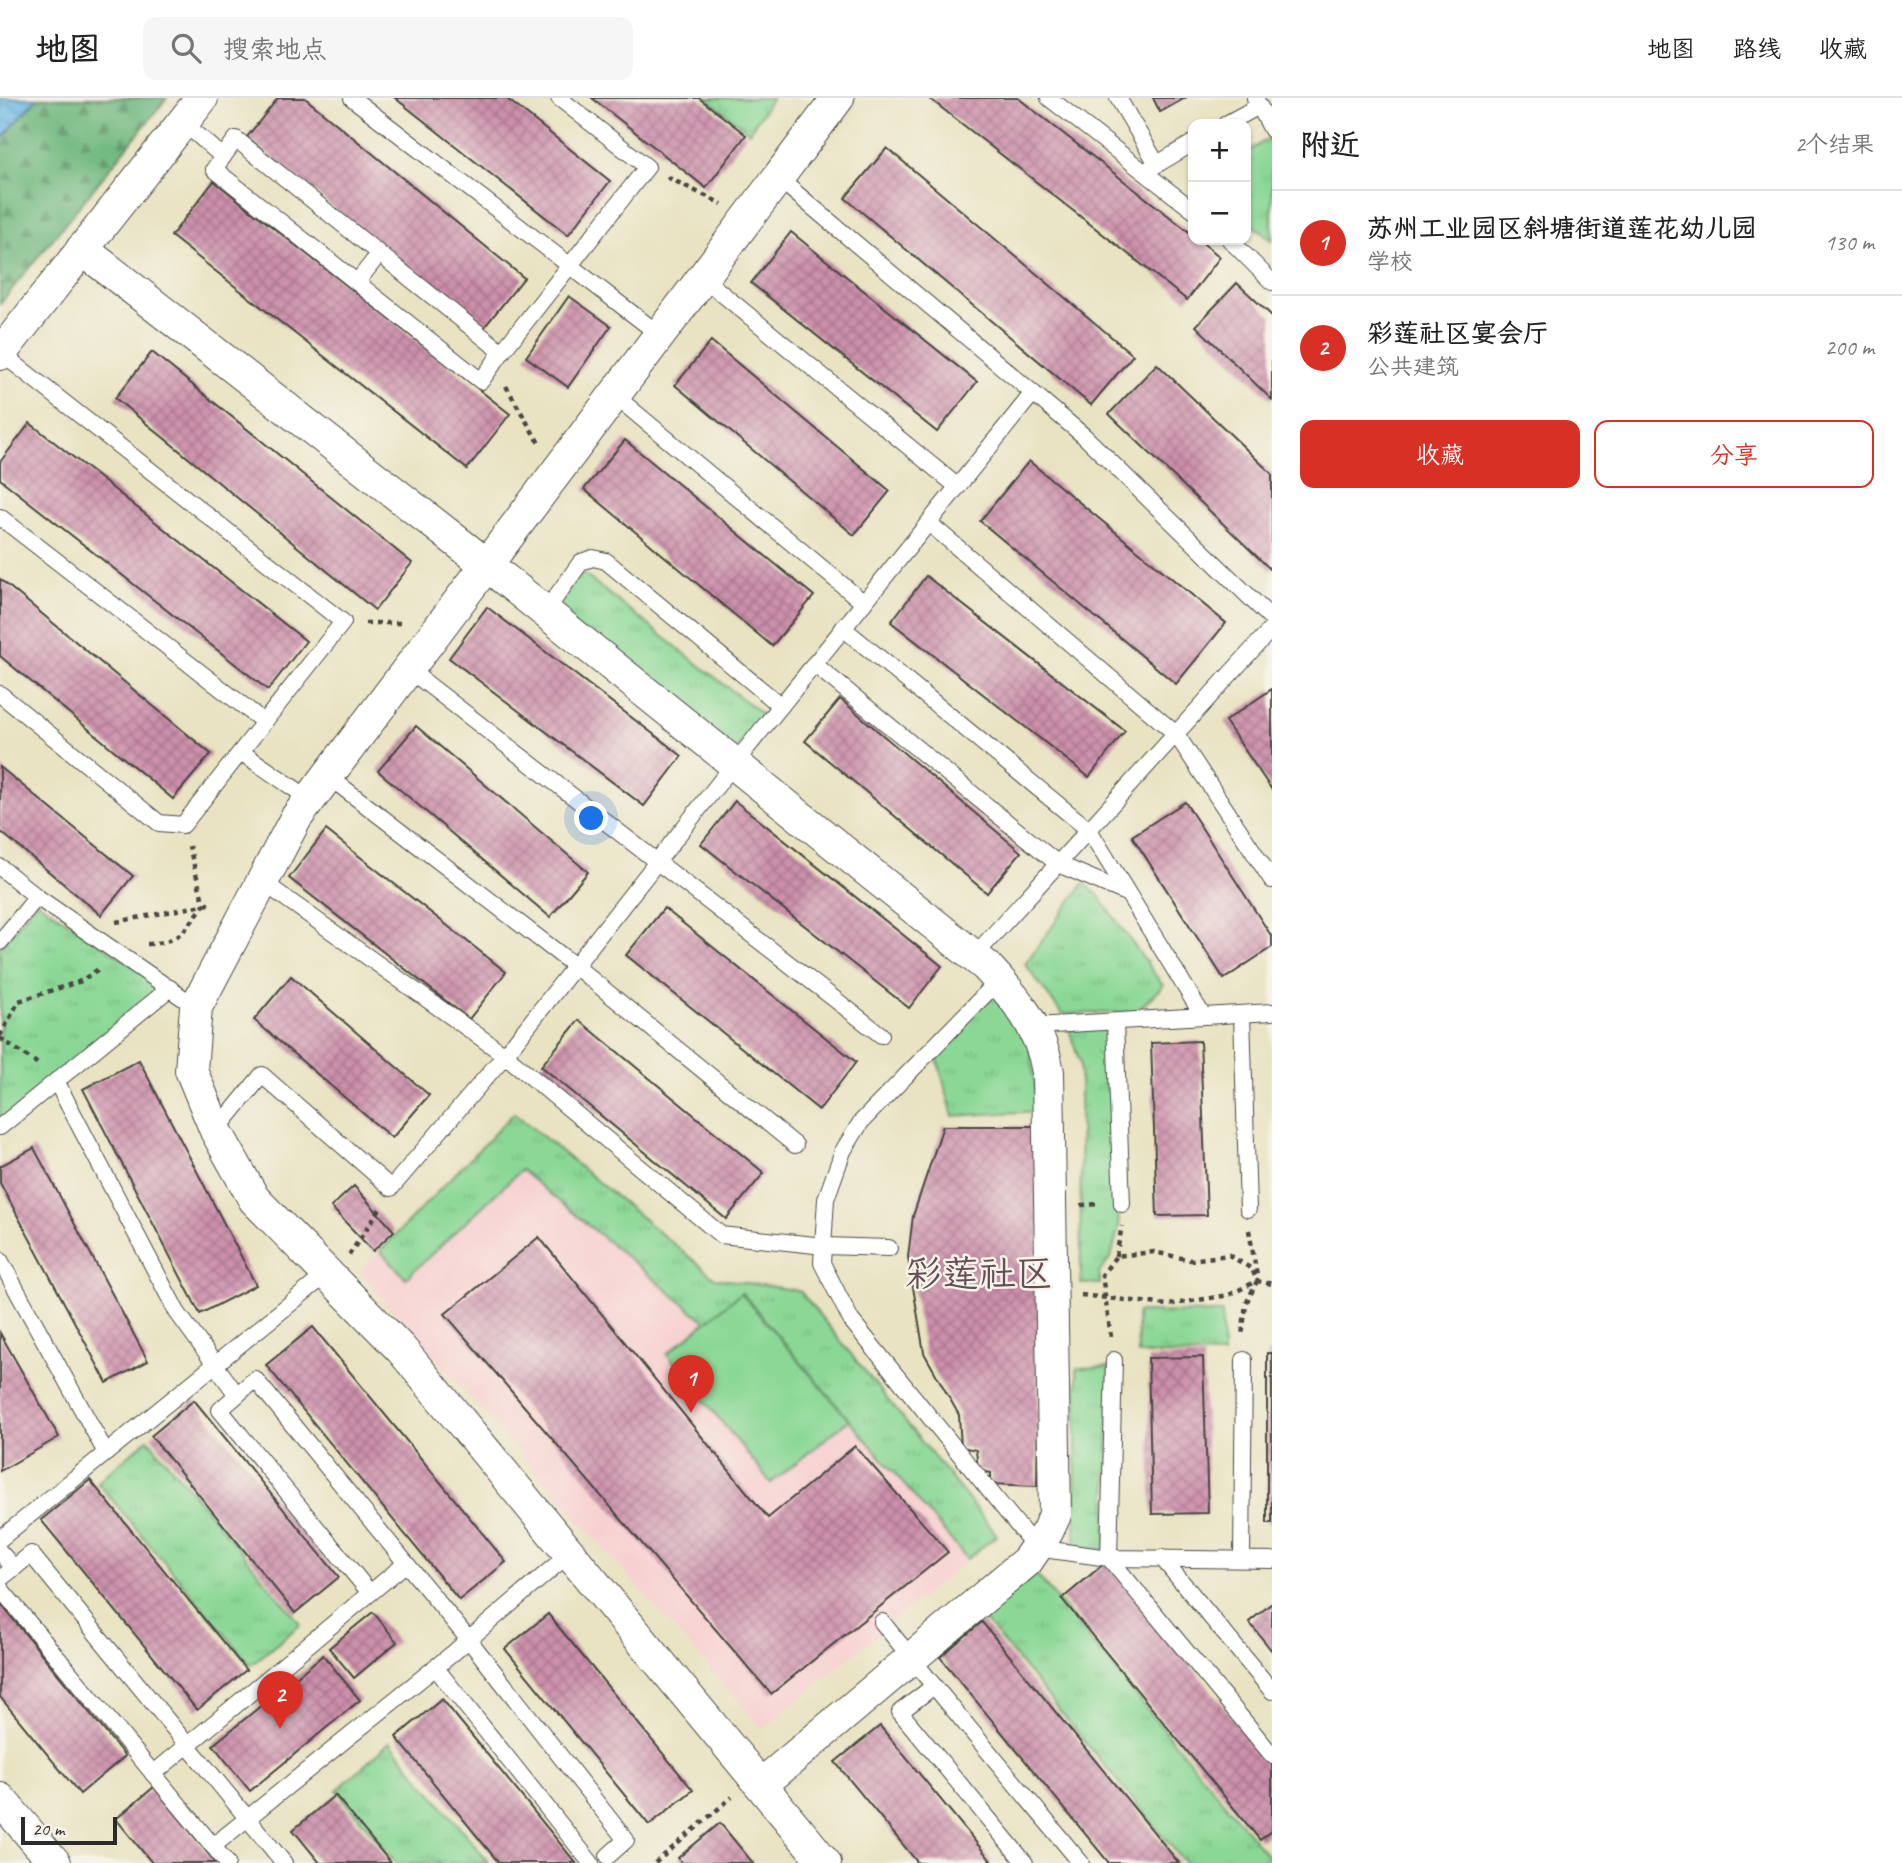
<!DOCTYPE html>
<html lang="zh">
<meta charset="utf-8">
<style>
:root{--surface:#fff;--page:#f6f6f6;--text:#222;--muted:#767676;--line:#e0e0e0;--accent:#d93025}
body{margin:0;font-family:Caveat,"LXGW WenKai TC",sans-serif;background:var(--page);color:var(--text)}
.controls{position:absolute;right:21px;top:21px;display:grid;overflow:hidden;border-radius:14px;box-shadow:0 2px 5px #0004}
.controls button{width:63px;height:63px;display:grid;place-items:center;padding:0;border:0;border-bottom:2px solid var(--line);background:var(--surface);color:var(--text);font:35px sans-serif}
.scale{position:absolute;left:21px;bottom:18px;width:96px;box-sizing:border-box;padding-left:7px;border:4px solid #2b2b2b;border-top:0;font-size:19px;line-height:24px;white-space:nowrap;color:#2b2b2b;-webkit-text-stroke:5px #f7f3e8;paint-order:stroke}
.you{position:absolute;left:592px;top:721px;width:24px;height:24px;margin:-18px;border:5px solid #fff;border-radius:50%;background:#1a73e8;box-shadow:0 0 0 10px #1a73e833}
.badge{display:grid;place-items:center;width:46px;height:46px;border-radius:50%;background:var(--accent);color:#fff;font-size:23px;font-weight:700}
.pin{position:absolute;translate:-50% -58px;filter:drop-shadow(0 2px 4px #0008)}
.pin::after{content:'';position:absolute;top:37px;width:24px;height:21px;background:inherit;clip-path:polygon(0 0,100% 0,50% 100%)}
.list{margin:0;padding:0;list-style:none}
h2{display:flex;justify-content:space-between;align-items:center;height:91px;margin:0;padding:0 28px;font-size:30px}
h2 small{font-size:23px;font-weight:400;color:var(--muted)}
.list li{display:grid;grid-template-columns:46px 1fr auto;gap:21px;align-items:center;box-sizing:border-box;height:105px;padding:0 28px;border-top:2px solid var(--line)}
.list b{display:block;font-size:26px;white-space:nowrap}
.list p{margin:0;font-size:23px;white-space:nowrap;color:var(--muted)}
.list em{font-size:23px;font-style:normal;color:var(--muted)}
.actions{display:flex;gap:14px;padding:21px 28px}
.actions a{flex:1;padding:16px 0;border:2px solid var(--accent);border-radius:14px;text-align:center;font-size:24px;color:var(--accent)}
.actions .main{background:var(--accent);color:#fff}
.icon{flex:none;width:38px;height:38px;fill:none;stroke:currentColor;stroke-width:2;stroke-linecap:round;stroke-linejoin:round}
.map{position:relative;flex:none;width:1272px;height:1765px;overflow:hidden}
header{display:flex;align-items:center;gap:42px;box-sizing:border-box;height:98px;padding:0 35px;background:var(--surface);border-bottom:2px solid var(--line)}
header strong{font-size:33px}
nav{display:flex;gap:38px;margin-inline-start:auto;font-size:24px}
.search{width:490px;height:63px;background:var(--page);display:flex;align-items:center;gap:18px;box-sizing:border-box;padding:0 24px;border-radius:14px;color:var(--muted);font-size:26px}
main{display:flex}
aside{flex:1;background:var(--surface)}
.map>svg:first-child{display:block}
</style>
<header>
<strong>地图</strong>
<div class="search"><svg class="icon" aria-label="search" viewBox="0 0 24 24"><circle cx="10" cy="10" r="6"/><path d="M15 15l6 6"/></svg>搜索地点</div>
<nav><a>地图</a><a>路线</a><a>收藏</a></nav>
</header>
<main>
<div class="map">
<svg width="1272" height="1765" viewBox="0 0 1272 1765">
<defs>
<pattern id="grass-tufts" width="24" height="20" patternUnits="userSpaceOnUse" patternTransform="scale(1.75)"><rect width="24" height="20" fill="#8bd896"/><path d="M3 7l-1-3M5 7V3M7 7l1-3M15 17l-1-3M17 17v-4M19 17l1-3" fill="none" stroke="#78ba81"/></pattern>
<pattern id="forest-firs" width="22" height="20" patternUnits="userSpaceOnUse" patternTransform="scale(1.75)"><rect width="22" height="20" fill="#70b87f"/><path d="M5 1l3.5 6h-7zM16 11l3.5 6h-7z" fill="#5c9668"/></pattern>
<pattern id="water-waves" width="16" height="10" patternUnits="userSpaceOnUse" patternTransform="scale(1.75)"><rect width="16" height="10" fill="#6ab9e5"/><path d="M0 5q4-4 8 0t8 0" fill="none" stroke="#5797ba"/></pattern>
<pattern id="building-cross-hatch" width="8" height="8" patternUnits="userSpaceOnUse" patternTransform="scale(1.75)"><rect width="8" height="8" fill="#cd90ac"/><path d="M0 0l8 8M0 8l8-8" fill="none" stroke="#a7768c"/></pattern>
</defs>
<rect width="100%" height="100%" fill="#f7f3e8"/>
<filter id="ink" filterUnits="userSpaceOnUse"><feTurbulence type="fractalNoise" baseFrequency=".0143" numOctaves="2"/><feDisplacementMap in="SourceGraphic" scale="14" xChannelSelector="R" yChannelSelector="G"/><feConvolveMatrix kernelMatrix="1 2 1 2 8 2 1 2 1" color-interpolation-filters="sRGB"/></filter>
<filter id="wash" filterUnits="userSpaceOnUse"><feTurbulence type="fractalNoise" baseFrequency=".00686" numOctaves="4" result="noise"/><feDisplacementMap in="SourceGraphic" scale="28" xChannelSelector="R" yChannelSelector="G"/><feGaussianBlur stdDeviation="1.57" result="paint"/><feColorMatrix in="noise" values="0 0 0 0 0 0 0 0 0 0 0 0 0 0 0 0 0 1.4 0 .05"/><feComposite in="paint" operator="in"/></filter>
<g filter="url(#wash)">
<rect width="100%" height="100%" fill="#e9e3c2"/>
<path fill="#f7d0d0" d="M514,1015L715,1180L800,1193L997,1437L763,1631L359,1174Z"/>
<g fill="url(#grass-tufts)" stroke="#5b8260" stroke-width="2">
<path d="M706,0H772L749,34Z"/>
<path d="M1269,40L1272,47V143L1246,121V55Z"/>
<path d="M581,474L764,618L733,655L554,511Z"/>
<path d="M1084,785L1098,797L1163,888L1136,914L1062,916L1025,866Z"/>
<path d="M37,803L167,891L0,1026V849Z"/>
<path d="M996,889L1028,930L1038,1013L953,1018L935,952Z"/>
<path d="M1112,930L1119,1128L1111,1159L1099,1175L1100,1186H1081L1080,965L1069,931Z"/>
<path d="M514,1015L715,1180L800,1193L997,1437L967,1461L742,1195L706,1224L521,1072L406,1180L380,1153Z"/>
<path d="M1137,1214L1222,1215L1223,1257L1138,1256Z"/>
<path d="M1110,1269L1106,1451L1075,1449L1077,1270Z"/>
<path d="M148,1341L301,1526L251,1567L97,1384Z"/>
<path d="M1036,1476L1272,1763V1765H1185L982,1519Z"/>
<path d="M390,1644L489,1765H396L337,1692Z"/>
</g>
<path fill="url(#forest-firs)" stroke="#4e7255" stroke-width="2" d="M37,0H167L0,206V43Z"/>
<path fill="#8bd896" stroke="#5b8260" stroke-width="2" d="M741,1195L849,1322L771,1385L667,1256Z"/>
<path fill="url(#water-waves)" stroke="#4a7288" stroke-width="2" d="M0,0H37L0,43Z"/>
<g id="blocks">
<g fill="url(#building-cross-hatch)">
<path d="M278,0H305L524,180L482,232L247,39Z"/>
<path d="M395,0H506L610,83L568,137Z"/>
<path d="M592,0H699L746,37L706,90Z"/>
<path d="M929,0H1018L1193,137V142H1199L1220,159L1187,202Z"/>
<path d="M1153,0H1185L1160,14Z"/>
<path d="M887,50L1133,257L1091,307L845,100Z"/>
<path d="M214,83L510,316L467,371L171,138Z"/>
<path d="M791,134L977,284L937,334L751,185Z"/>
<path d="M1237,185L1272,218V302L1196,228Z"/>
<path d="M569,198L611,228L568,289L526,259Z"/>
<path d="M711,243L890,393L854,437L675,287Z"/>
<path d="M152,254L412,465L375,512L115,300Z"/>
<path d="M1157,266L1272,376V473L1109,316Z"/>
<path d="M30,325L306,543L268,592L0,381V364Z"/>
<path d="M625,342L814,498L772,548L584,391Z"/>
<path d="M1029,363L1226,525L1176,586L980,423Z"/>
<path d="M926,478L1125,633L1089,679L891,524Z"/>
<path d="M0,481L211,656L173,701L0,558Z"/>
<path d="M487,509L682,658L644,708L449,560Z"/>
<path d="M1272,591V692L1225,623Z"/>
<path d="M840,601L1021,754L987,795L805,643Z"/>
<path d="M416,628L588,774L550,819L378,673Z"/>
<path d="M0,669L133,778L101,817L0,733Z"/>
<path d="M735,703L942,868L909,910L701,746Z"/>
<path d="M1185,704L1272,839V849L1224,881L1132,738Z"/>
<path d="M326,732L506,874L469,921L289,780Z"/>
<path d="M664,810L856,964L819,1012L626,857Z"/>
<path d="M291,878L429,997L392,1040L254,922Z"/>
<path d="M579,922L764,1075L726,1121L541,968Z"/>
<path d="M1200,943L1207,1117L1157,1118L1151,945Z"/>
<path d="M139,962L256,1187L200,1216L83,991Z"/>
<path d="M943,1028H1042L1037,1388L991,1386V1375L978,1372L976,1352L961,1349L959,1317L924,1255L908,1159L913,1118Z"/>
<path d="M34,1050L148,1263L107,1285L0,1085V1068Z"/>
<path d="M354,1088L394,1133L373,1153L331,1109Z"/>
<path d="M539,1139L768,1420L855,1348L948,1454L771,1596L445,1216Z"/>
<path d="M313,1229L506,1464L459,1502L266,1267Z"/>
<path d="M0,1235L59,1339L0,1373Z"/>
<rect x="1267" y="1255" width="5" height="170"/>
<path d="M1203,1259L1208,1415L1152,1416L1148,1260Z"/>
<path d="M194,1302L339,1479L295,1515L151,1338Z"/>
<path d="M90,1382L246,1572L197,1612L41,1422Z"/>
<path d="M1106,1464L1272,1667V1732L1260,1742L1062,1501Z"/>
<path d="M0,1505L125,1658L80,1696L0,1599Z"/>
<path d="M1272,1505V1553L1249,1524Z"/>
<path d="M373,1514L397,1544L354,1580L329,1550Z"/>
<path d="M548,1516L693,1692L649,1727L505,1551Z"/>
<path d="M982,1524L1179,1765H1109L940,1559Z"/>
<path d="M323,1557L360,1602L250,1693L213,1647Z"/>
<path d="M442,1601L576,1765H499L396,1639Z"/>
<path d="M880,1628L993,1765H918L835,1664Z"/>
<path d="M154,1689L216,1765H152L116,1721Z"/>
<path d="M335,1697L391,1765H320L293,1732Z"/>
<path d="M720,1725L753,1765H682L678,1760Z"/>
</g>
</g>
</g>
<g filter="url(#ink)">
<use href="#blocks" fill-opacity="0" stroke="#484742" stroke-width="2"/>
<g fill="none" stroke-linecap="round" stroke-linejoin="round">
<defs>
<g id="lane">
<path d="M352,0L660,237"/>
<path d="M1049,0L1193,112"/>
<path d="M1118,0L1157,66"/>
<path d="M1255,0L1272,32"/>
<path d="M183,24L223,59"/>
<path d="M1226,26L1259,8"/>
<path d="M236,41L502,254L481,283L214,71Z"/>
<path d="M1149,71L1193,45"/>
<path d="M778,80L1084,338L1272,521"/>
<path d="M1230,142L1272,184"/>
<path d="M703,180L958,389"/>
<path d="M357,184L379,156"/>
<path d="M502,254L647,69L559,0"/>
<path d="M614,297L864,505"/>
<path d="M0,419L264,624"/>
<path d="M929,425L1176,636L1272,782"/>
<path d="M545,514L581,464L593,460L606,463L781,608"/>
<path d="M843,530L1089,732L1203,918"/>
<path d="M814,566L1058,766L1126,795"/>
<path d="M408,571L881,937"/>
<path d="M0,596L159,725L183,727L343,524L1,255"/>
<path d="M241,654L311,702"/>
<path d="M328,678L575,868L795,1047"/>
<path d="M0,769L37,799"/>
<path d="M263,784L505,957L734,666L1033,295"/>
<path d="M0,844L37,799L196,909"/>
<path d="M974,858L1272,530"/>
<path d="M999,882L861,1024L843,1053L826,1101L822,1165L851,1222L1036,1450L1109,1460L1272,1657"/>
<path d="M1242,916L1248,1111"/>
<path d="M1115,924L1122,1106"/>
<path d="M1035,928L1272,914"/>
<path d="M56,983L177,1214L237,1297L255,1281L469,1542L626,1742L608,1758"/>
<path d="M0,1029L170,890"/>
<path d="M216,1033L262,977L391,1090L505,957L721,1137L824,1148L889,1150"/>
<path d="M0,1162L106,1355"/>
<path d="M1114,1262L1109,1460L1272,1462"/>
<path d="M237,1297L220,1312L370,1495"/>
<path d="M0,1441L328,1175"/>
<path d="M0,1454L14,1470L0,1481"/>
<path d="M1162,1460L1272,1593"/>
<path d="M1242,1461L1244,1262"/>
<path d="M14,1470L31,1456L284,1765"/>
<path d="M0,1490L227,1765"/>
<path d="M882,1524L934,1588L900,1614L1025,1765"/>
<path d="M435,1569L591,1765"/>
<path d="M934,1588L1081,1765"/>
<path d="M153,1676L405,1466"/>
<path d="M213,1748L452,1556L570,1455"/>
</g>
<g id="street">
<path d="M82,151L487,467L986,868C1016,900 1041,930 1048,974L1055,1417L1047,1434L1027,1463L761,1687"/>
<path d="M0,256L202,0"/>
<path d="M0,1701L55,1765"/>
<path d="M825,1765L401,1251L254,1101L216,1033L191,972L196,909L296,720L838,0"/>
</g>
</defs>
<use href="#lane" stroke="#484742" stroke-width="18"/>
<use href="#street" stroke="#484742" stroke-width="34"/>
<g stroke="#484742" stroke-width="4.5" stroke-dasharray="5 5" stroke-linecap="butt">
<path d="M667,79L722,106"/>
<path d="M506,288L540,347"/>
<path d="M365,525H402"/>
<path d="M116,824L214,805"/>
<path d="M147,846C179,845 186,831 204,807L189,748"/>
<path d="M0,938L19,903L81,883L100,870"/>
<path d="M0,940L41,968"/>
<path d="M1081,1107L1100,1106"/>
<path d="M1249,1132L1257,1178"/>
<path d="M349,1157L381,1109"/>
<path d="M1116,1158L1122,1128"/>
<path d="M1081,1197L1168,1207L1229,1197L1257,1183L1272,1186"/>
<path d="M1111,1239L1102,1177L1116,1158L1154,1154L1191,1162L1229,1157L1252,1171L1257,1183L1246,1206L1242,1238"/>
<path d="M655,1765L732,1699"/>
</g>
<use href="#lane" stroke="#fff" stroke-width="16"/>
<use href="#street" stroke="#fff" stroke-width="32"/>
</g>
</g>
<g text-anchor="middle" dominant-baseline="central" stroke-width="5" stroke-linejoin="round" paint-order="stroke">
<g font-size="37" fill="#644e58" stroke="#f7f3e8">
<text x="979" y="1175">彩莲社区</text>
</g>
</g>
</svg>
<div class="controls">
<button>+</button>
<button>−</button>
</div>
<div class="scale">20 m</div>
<div class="you"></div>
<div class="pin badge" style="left:691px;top:1315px">1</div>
<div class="pin badge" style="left:280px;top:1631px">2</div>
</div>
<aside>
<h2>附近<small>2个结果</small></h2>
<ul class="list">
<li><span class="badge">1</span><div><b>苏州工业园区斜塘街道莲花幼儿园</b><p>学校</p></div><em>130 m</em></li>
<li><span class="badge">2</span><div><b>彩莲社区宴会厅</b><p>公共建筑</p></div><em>200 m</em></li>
</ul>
<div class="actions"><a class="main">收藏</a><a>分享</a></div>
</aside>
</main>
